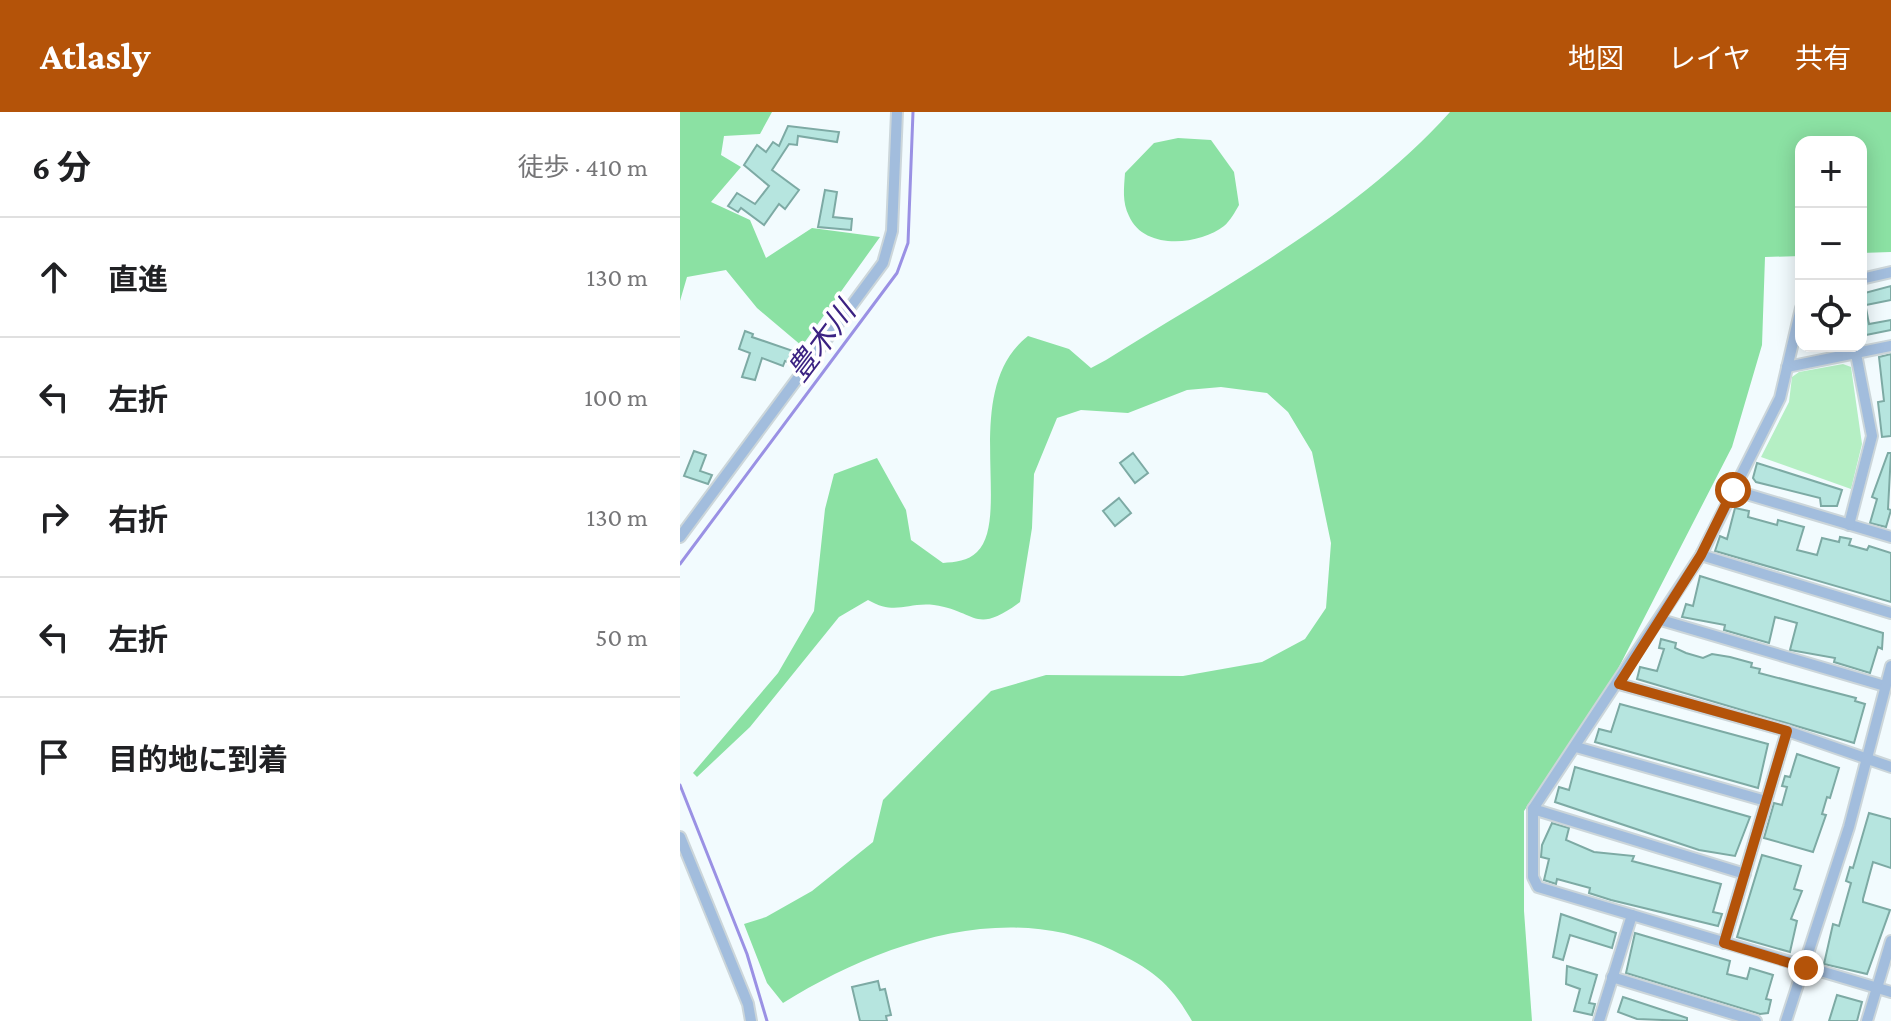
<!DOCTYPE html>
<html lang="ja">
<meta charset="utf-8">
<style>
:root{--surface:#fff;--page:#f6f6f6;--text:#202124;--muted:#757577;--line:#e0e0e0;--accent:#b45309}
body{margin:0;font-family:"Crimson Pro","Noto Sans JP",serif;background:var(--page);color:var(--text)}
.controls{position:absolute;right:24px;top:24px;display:grid;overflow:hidden;border-radius:16px;box-shadow:0 4px 20px #0003}
.controls button{width:72px;height:72px;display:grid;place-items:center;padding:0;border:0;border-bottom:2px solid var(--line);background:var(--surface);color:var(--text);font:40px sans-serif}
.stop{position:absolute;width:24px;height:24px;margin:-18px;border:6px solid #b45309;border-radius:50%;background:#fff}
.stop.end{background:#b45309;border-color:#fff;box-shadow:0 2px 8px #0008}
.list{margin:0;padding:0;list-style:none}
h2{display:flex;justify-content:space-between;align-items:center;height:104px;margin:0;padding:0 32px;font-size:34px}
h2 small{font-size:26px;font-weight:400;color:var(--muted)}
.list li{display:grid;grid-template-columns:52px 1fr auto;gap:24px;align-items:center;box-sizing:border-box;height:120px;padding:0 32px;border-top:2px solid var(--line)}
.list b{display:block;font-size:30px;white-space:nowrap}
.list em{font-size:26px;font-style:normal;color:var(--muted)}
.icon{flex:none;width:44px;height:44px;fill:none;stroke:currentColor;stroke-width:2;stroke-linecap:round;stroke-linejoin:round}
.map{position:relative;flex:none;width:1211px;height:909px;overflow:hidden}
header{display:flex;align-items:center;gap:48px;box-sizing:border-box;height:112px;padding:0 40px;background:var(--accent);color:#fff}
header strong{font-size:38px}
nav{display:flex;gap:44px;margin-inline-start:auto;font-size:28px}
main{display:flex}
aside{flex:1;background:var(--surface)}
.map>svg:first-child{display:block}
</style>
<header>
<strong>Atlasly</strong>
<nav><a>地図</a><a>レイヤ</a><a>共有</a></nav>
</header>
<main>
<aside>
<h2>6 分<small>徒歩 · 410 m</small></h2>
<ul class="list">
<li><svg class="icon" aria-label="ahead" viewBox="0 0 24 24"><path d="M12 20V5M6 11l6-6 6 6"/></svg><div><b>直進</b></div><em>130 m</em></li>
<li><svg class="icon" aria-label="left" viewBox="0 0 24 24"><path d="M17 20v-9H6M10 6l-5 5 5 5"/></svg><div><b>左折</b></div><em>100 m</em></li>
<li><svg class="icon" aria-label="right" viewBox="0 0 24 24"><path d="M7 20v-9h11M14 6l5 5-5 5"/></svg><div><b>右折</b></div><em>130 m</em></li>
<li><svg class="icon" aria-label="left" viewBox="0 0 24 24"><path d="M17 20v-9H6M10 6l-5 5 5 5"/></svg><div><b>左折</b></div><em>50 m</em></li>
<li><svg class="icon" aria-label="arrive" viewBox="0 0 24 24"><path d="M6 21V4h12l-3 4 3 4H6"/></svg><div><b>目的地に到着</b></div></li>
</ul>
</aside>
<div class="map">
<svg width="1211" height="909" viewBox="0 0 1211 909">
<rect width="100%" height="100%" fill="#f2fbfe"/>
<path fill="#b5efc4" d="M1163,252L1171,255L1182,332L1171,377L1081,345L1109,290L1112,265L1119,260Z"/>
<g fill="#8be1a3">
<path d="M0,0H92L80,22L44,24L41,43L61,55L31,90L70,108L86,146L132,116L200,125L122,234L77,196L46,158L7,165L0,189Z"/>
<path d="M770,0H1211V140L1181,141V30H1121V144L1085,145L1082,233L1052,335L922,588L844,699V799L852,909H512C490,870 471,857 432,838C325,786 197,833 103,891L87,871L64,812L86,805L132,779L193,730L203,688L311,579L366,563L503,564L582,550L625,527L646,496L651,431L632,340L608,300L587,281L541,275L507,278L448,301L401,298L377,306L354,362L352,416L340,490C294,524 297,499 254,493C226,490 216,504 188,488L159,505L70,615L17,665L13,661L98,561L134,499L145,397L154,362L197,346L226,398L231,428L263,451C275,450 288,449 297,440C333,405 279,278 348,224L389,237L411,256L426,248C545,173 675,105 770,0Z"/>
<path d="M498,26L531,28L554,60L559,93C555,100 550,109 544,114C520,133 464,139 449,104C442,90 444,76 445,61L474,31Z"/>
</g>
<g fill="none" stroke-linecap="round" stroke-linejoin="round">
<g stroke="#9a91e4" stroke-width="3">
<path d="M0,452L217,161L228,131L233,0"/>
<path d="M0,673L67,842L87,909"/>
</g>
</g>
<g fill="#b6e5df" stroke="#7daaa4" stroke-width="2">
<path d="M108,14L159,20L157,30L118,24L117,33L109,32L92,58L119,78L105,97L99,92L84,113L61,96L58,100L48,94L57,81L75,92L89,74L64,53L77,33L86,40L93,30L99,34Z"/>
<path d="M145,78L157,80L153,105L172,107L171,118L138,115Z"/>
<path d="M1211,174V188L1181,194V182Z"/>
<path d="M1181,196H1186L1189,212L1211,208V218L1181,224Z"/>
<path d="M65,219L73,222L72,225L116,240L112,251L105,249L103,254L82,246L75,268L62,265L70,241L59,237Z"/>
<path d="M1211,242V324L1202,325L1198,290L1204,289L1199,245Z"/>
<path d="M14,339L26,343L20,359L32,363L28,372L4,364Z"/>
<path d="M453,341L468,361L455,371L440,351Z"/>
<path d="M1208,341H1211L1208,397L1211,398L1206,415L1190,411L1197,387L1192,385Z"/>
<path d="M1077,351L1162,378L1157,394H1141L1140,386L1076,370L1073,366Z"/>
<path d="M439,386L451,401L435,414L423,399Z"/>
<path d="M1055,396L1069,399L1068,405L1097,413L1098,408L1124,415L1117,438L1137,443L1142,426L1159,430L1160,425L1171,427L1169,433L1187,438L1189,434L1211,441V490L1035,439L1040,424L1047,427Z"/>
<path d="M1020,464L1203,521L1202,537L1198,535L1190,561L1154,550L1155,546L1110,538L1117,511L1095,505L1089,531L1044,518L1045,513L1002,505L1006,492L1013,494Z"/>
<path d="M981,527L996,531L995,536L1006,541L1023,546L1032,542L1050,545L1072,551L1071,555L1080,557L1079,561L1176,586L1175,589L1185,592L1174,631L957,567L960,555L977,559L984,537L979,536Z"/>
<path d="M940,592L1088,632L1078,676L915,630L919,617L931,620Z"/>
<path d="M1117,642L1159,656L1150,686L1147,685L1142,702L1146,703L1133,740L1084,726L1094,691L1102,693L1107,675L1102,674L1105,664L1110,665Z"/>
<path d="M895,655L1070,705L1055,744L1019,738L875,690L879,675L889,678Z"/>
<path d="M1189,701L1211,707V756L1193,750L1183,787V790L1210,798L1187,862L1144,852L1153,812L1159,814L1171,771L1166,769L1170,755L1173,756Z"/>
<path d="M872,711L889,716L886,728L914,740L954,744L952,749L1041,772L1033,800L1042,802L1038,814L931,788L909,781L910,776L877,767L876,772L864,768L869,747L861,745L862,733Z"/>
<path d="M1082,743L1121,754L1114,777L1122,779L1111,807L1117,809L1110,840L1057,825Z"/>
<path d="M881,802L936,821L932,836L890,823L883,848L873,845Z"/>
<path d="M955,821L1050,849L1047,862L1067,867L1070,856L1093,863L1086,887L1091,888L1088,901L1080,902L946,861Z"/>
<path d="M887,854L917,863L909,891L915,892L912,903L894,899L900,877L886,872Z"/>
<path d="M198,869L200,878L205,877L211,903L206,904L207,909H180L172,875Z"/>
<path d="M1157,883L1182,890L1177,909H1149Z"/>
<path d="M943,885L1007,906V909L957,907L938,900Z"/>
</g>
<g fill="none" stroke-linecap="round" stroke-linejoin="round">
<defs>
<g id="street">
<path d="M1181,167L1211,160"/>
<path d="M1121,196L1100,286L1021,443L853,697V765L858,775L1211,880"/>
<path d="M1107,255L1211,234"/>
<path d="M1053,378L1211,425"/>
<path d="M1169,413L1192,324L1176,242"/>
<path d="M0,425L203,151L212,119L217,0"/>
<path d="M1021,443L1211,501"/>
<path d="M981,508L1205,574"/>
<path d="M939,572L1107,619L1211,655"/>
<path d="M896,635L1086,689"/>
<path d="M853,697L1065,762"/>
<path d="M0,725L68,892L71,909"/>
<path d="M1044,831L1107,619"/>
<path d="M932,865L1076,909"/>
<path d="M919,909L952,803"/>
<path d="M1106,909L1169,715L1211,554"/>
<path d="M1187,909L1211,829"/>
</g>
</defs>
<use href="#street" stroke="#ccd6da" stroke-width="14"/>
<use href="#street" stroke="#a2bddd" stroke-width="10"/>
</g>
<g fill="none" stroke-linecap="round" stroke-linejoin="round">
<path stroke="#b45309" stroke-width="10" d="M1053,378L1021,443L939,572L1107,619L1044,831L1126,856"/>
</g>
<g text-anchor="middle" dominant-baseline="central" stroke-width="7" stroke-linejoin="round" paint-order="stroke">
<g font-size="30" font-style="italic" fill="#3b2282" stroke="#fff">
<text transform="translate(141 229) rotate(-53)">豊木川</text>
</g>
</g>
</svg>
<div class="controls">
<button>+</button>
<button>−</button>
<button><svg class="icon" aria-label="locate" viewBox="0 0 24 24"><circle cx="12" cy="12" r="6"/><path d="M12 2v4M12 18v4M2 12h4M18 12h4"/></svg></button>
</div>
<div class="stop" style="left:1053px;top:378px"></div>
<div class="stop end" style="left:1126px;top:856px"></div>
</div>
</main>
